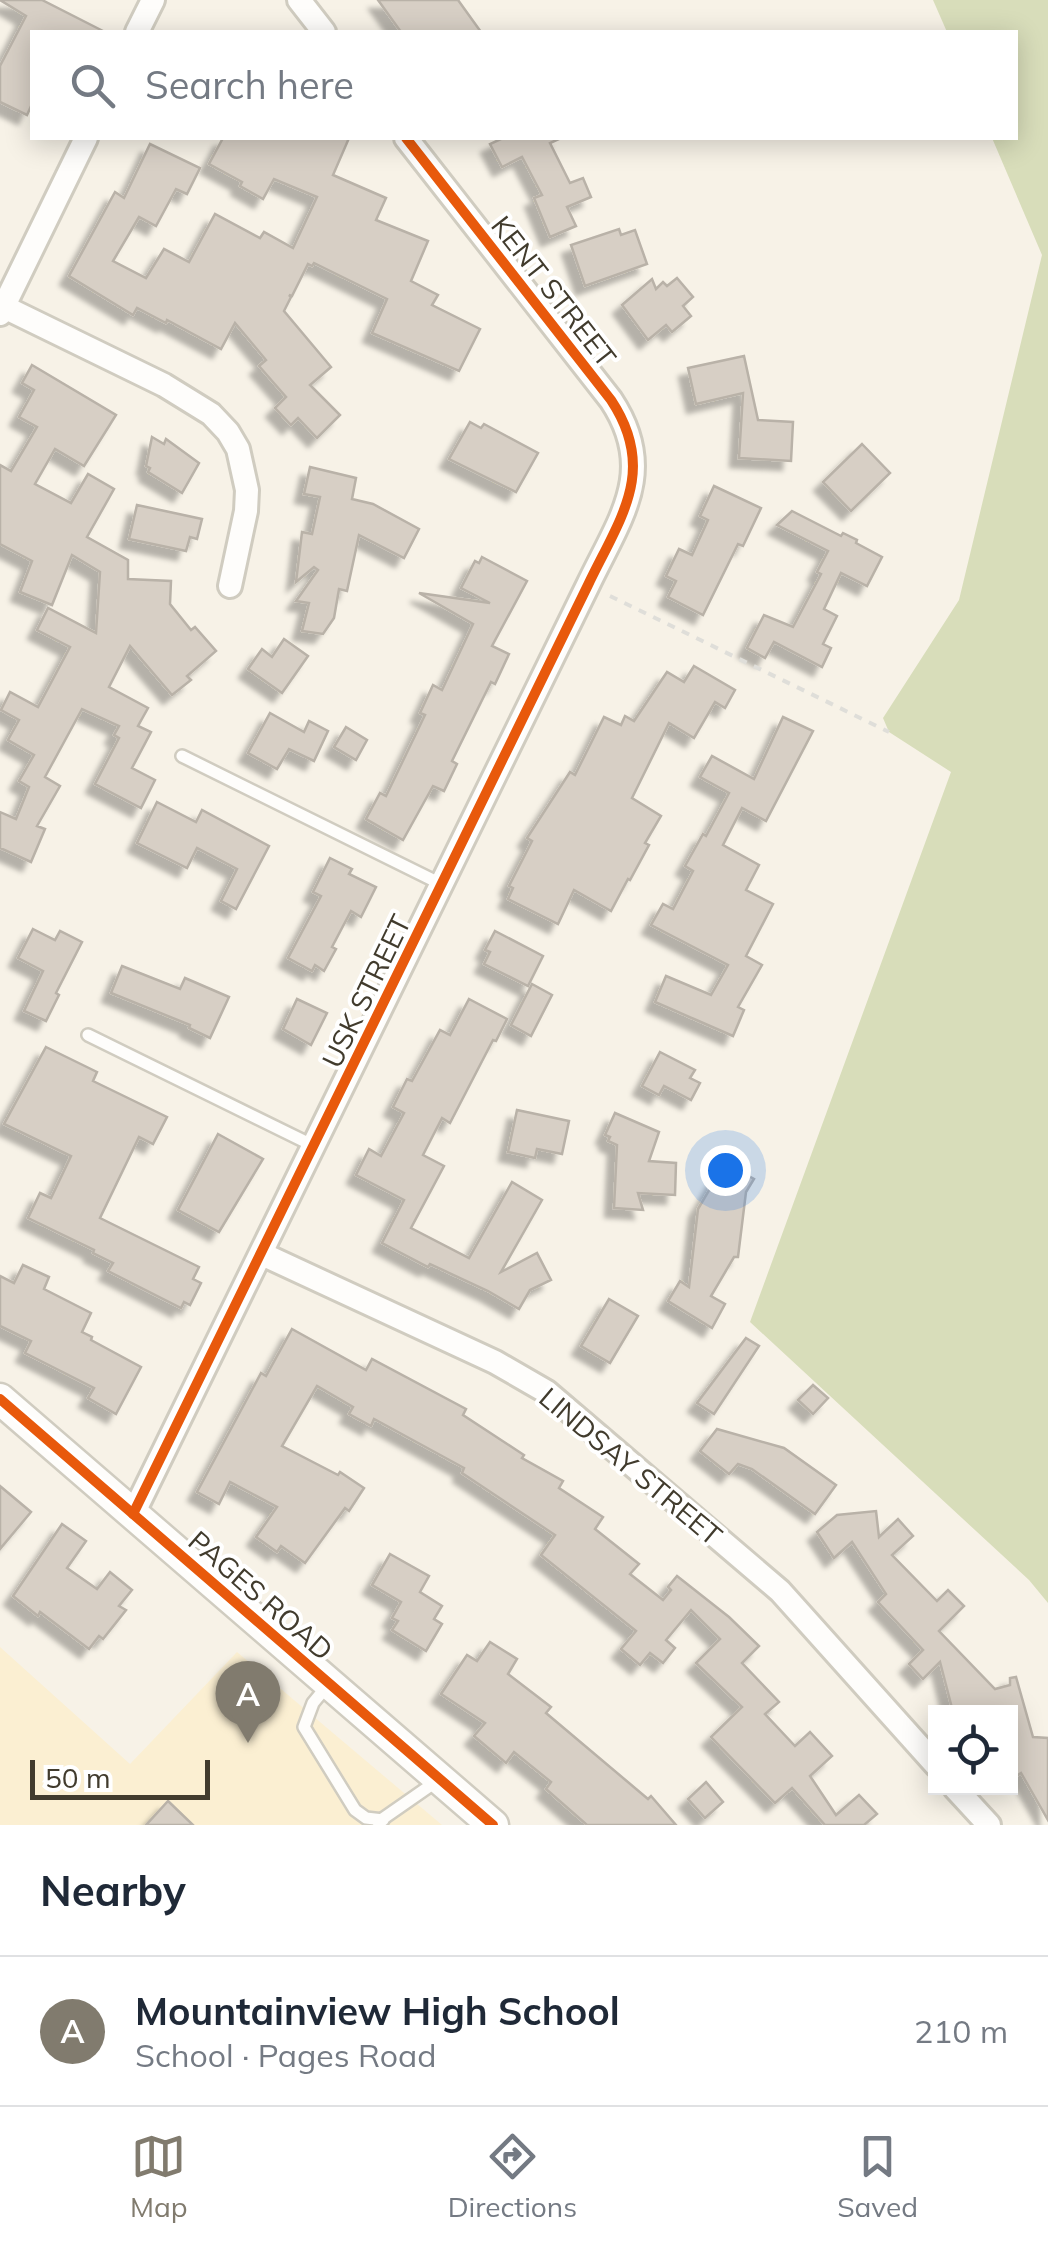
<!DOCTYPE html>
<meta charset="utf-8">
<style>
:root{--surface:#fff;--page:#f2f2f3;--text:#1f2937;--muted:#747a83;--line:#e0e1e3;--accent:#817b6e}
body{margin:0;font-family:Mulish,sans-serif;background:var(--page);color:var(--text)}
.controls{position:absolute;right:30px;bottom:30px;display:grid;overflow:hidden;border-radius:0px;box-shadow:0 5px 25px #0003}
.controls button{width:90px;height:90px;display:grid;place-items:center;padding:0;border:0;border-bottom:2px solid var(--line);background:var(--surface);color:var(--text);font:50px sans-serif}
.scale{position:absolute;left:30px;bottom:25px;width:180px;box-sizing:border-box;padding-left:10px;border:5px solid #413b2d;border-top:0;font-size:28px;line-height:35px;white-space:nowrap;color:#413b2d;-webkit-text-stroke:8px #fff;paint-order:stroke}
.you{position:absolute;left:725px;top:1170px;width:35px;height:35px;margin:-25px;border:8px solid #fff;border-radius:50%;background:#1a73e8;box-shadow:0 0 0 15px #1a73e833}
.badge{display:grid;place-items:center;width:65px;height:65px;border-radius:50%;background:var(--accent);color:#fff;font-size:32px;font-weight:700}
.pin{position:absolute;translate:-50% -82px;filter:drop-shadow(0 2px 5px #0008)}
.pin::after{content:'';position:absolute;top:52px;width:35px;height:30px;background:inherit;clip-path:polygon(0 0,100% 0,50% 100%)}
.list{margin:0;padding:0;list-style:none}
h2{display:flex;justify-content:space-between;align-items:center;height:130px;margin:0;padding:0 40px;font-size:42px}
h2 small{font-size:32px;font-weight:400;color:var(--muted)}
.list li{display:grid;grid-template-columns:65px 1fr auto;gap:30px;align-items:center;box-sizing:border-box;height:150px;padding:0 40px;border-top:2px solid var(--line)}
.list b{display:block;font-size:38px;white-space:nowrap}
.list p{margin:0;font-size:32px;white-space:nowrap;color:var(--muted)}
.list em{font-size:32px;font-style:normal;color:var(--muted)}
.icon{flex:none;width:55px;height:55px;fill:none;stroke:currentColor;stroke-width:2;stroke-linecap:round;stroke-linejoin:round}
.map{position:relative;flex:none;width:1048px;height:1825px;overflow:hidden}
.search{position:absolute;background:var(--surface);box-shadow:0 5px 25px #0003;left:30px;right:30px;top:30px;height:110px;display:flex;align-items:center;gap:25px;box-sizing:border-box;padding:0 35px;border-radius:0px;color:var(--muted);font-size:38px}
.sheet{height:280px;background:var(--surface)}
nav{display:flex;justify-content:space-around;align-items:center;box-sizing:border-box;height:140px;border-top:2px solid var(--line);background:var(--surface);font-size:28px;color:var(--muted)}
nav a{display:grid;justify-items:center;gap:5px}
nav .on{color:var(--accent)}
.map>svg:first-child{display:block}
</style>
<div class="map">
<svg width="1048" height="1825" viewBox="0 0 1048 1825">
<defs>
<filter id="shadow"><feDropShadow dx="-9" dy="9" stdDeviation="2.5" flood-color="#0004"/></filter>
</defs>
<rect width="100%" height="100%" fill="#f7f2e7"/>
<path fill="#fbefd2" d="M0,1647L130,1764L237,1652L442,1825H0Z"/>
<path fill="#d8ddba" d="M933,0H1048V1603L1029,1580L750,1322L951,772L889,732L883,718L959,600L1042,255L992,138H1016V32H947Z"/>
<g fill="#d7cfc5" stroke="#b9b2a8" stroke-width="2.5" filter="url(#shadow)">
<path d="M0,0H42L105,32H32V104L27,115L0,102V66L26,16Z"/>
<path d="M378,0H458L481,32H401Z"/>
<path d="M223,138H349L333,175L386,198L376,220L428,241L411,281L438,295L432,305L480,329L459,371L372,333L387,299L314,263L312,266L308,264L292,296L289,295L291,297L284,311L331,367L310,385L340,415L317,438L298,418L291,425L275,408L286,397L259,366L266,360L235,323L221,349L167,320L166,323L137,308L133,315L69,276L115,192L124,198L150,144L200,168L187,194L176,189L156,226L139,217L113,261L146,278L164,249L189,262L215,214L260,238L264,232L293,248L317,197L274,179L263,199L240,186L242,182L209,164Z"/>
<path d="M503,138H561L550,143L570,183L583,178L591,197L567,207L576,226L550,237L534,198L542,195L522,157L502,167L490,144Z"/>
<path d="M619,229L621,235L635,230L647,264L585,286L571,245Z"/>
<path d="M677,278L693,297L683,306L691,316L672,332L666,325L648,340L622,305L652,279L656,289L663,282L667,286Z"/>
<path d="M744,356L758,420L793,422L791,461L739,458L743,393L696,404L688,368Z"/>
<path d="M32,365L116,415L84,466L55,449L35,484L71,503L88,474L114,489L87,537L128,560V579L171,581L170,604L191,630L195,627L216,651L187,676L191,680L172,695L130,646L109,687L148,708L138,726L151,732L132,768L155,780L141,808L95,784L119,738L114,735L119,726L82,709L45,777L60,786L37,826L45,829L31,862L0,848V812L16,819L29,787L19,781L34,755L8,740L19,720L1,710L10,692L38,707L70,647L37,630L48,608L96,633L100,572L72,555L52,605L20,592L32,561L0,544V465L11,471L37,427L19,417L34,390L22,383Z"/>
<path d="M470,422L481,428L484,424L538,453L516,492L449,459Z"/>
<path d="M152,437L164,444L166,439L199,463L182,493L148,472L150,468L146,466Z"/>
<path d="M862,444L890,473L851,511L823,482Z"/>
<path d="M310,467L356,478L352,499L373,504L419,529L404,558L359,535L347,591L339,589L334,618L323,634L302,631L309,603L296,601L318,570L314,567L296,582L302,532L312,534L320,497L304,494Z"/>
<path d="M714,486L761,508L743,546L738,544L703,615L668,597L676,581L666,576L679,549L692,555L708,520L700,516Z"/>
<path d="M137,505L202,519L197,539L190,537L186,551L129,539Z"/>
<path d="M792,511L841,536L843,533L857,540L856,543L882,557L867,586L841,573L824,609L837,616L823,644L831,648L822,667L774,642L765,658L747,648L764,615L793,627L821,574L817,572L828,551L777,525Z"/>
<path d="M482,557L527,581L492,646L509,654L495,684L491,682L452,761L457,764L444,791L433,786L403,840L366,819L380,793L386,796L425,715L420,713L433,685L442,690L473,624L419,593L490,603L461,588L475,561L479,563Z"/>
<path d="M284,639L308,656L282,693L248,669L262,649L272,657Z"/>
<path d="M694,666L735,690L725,708L715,702L694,738L669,723L632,798L661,816L645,843L649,845L630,880L628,879L611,911L574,890L558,924L508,899L513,888L509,886L532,841L527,838L570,772L575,775L604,717L621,725L625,716L634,721L667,672L684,682Z"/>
<path d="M270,713L304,732L309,721L328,731L314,761L289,749L277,769L248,753Z"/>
<path d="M783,717L813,731L766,821L742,808L723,845L759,865L746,890L773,904L746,956L762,965L738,1007L744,1010L733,1036L655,1002L666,976L711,995L728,965L651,925L663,904L673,909L693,871L685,866L703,834L706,836L729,793L700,777L712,756L754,779Z"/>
<path d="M346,727L367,740L356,760L334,747Z"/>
<path d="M157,802L196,822L202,810L269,846L236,909L221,901L237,869L197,848L187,868L137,843Z"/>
<path d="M330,858L352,869L349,874L376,887L361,917L351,911L332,947L336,949L324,971L315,965L312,971L288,958L321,896L313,892Z"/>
<path d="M33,929L55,940L60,931L82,942L56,993L59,995L46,1021L24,1011L43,971L18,958Z"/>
<path d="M495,931L543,956L528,986L484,964L490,952L485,950Z"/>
<path d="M122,966L180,989L185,978L229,997L210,1038L189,1028L190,1025L111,993Z"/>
<path d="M532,984L552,995L531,1036L511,1025Z"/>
<path d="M297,999L327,1013L311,1045L283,1029Z"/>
<path d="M469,999L507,1019L496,1041L493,1040L450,1123L442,1118L423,1155L444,1166L411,1228L469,1258L512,1182L542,1200L501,1272L537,1253L551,1280L530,1290L519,1309L488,1291L430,1264L428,1267L382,1243L404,1200L356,1175L369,1149L381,1156L404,1113L393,1107L407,1079L412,1081L440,1030L450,1035Z"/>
<path d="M46,1047L97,1072L93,1081L167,1117L153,1144L139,1137L100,1218L199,1267L193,1279L201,1283L190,1305L184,1302L181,1308L108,1271L113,1263L93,1253L94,1250L28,1218L40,1193L51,1198L71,1156L4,1124Z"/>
<path d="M660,1052L695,1070L690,1078L700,1083L691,1100L664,1086L659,1095L642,1086Z"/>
<path d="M517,1110L569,1121L562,1154L537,1149L535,1158L508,1152Z"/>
<path d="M615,1113L659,1132L649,1161L676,1163L675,1195L638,1193L643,1210L614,1208L617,1145L608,1141L610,1137L605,1135Z"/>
<path d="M218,1134L263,1159L219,1232L178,1210Z"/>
<path d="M725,1163L754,1179L746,1192L738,1257H734L711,1296L725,1304L712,1328L668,1301L680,1281L689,1287L698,1209Z"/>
<path d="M23,1265L49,1277L44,1289L91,1313L82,1332L92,1337L91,1340L141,1367L116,1414L88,1398L94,1388L25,1353L31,1341L0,1326V1276L14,1283Z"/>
<path d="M609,1299L638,1316L610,1363L581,1346Z"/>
<path d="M292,1329L366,1370L372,1359L466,1409L463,1415L524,1455L522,1458L563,1481L559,1488L603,1517L595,1529L639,1564L630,1574L663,1600L671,1590L668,1587L677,1576L729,1617L759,1646L742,1663L779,1702L765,1714L795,1746L810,1732L832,1756L810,1776L836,1815L859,1795L877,1814L864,1825H825L792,1788L775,1803L711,1737L742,1707L696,1663L720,1639L691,1610L666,1640L675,1648L663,1663L650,1653L640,1665L621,1649L636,1631L541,1555L555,1535L462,1473L464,1468L374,1419L371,1426L349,1414L353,1407L317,1386L282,1446L338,1475L340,1472L364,1488L349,1511L345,1508L305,1563L281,1546L277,1552L256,1537L277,1507L230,1482L219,1504L197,1492L261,1373L266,1376Z"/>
<path d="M746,1338L759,1346L714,1414L697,1403Z"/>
<path d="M813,1385L828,1398L813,1414L798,1400Z"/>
<path d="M717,1429L784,1448L836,1485L815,1514L752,1469L738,1464L729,1474L700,1451Z"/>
<path d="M0,1486L31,1512L0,1549Z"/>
<path d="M876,1511L879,1537L898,1519L913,1536L892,1555L937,1601L948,1590L964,1606L939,1631L995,1689L1010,1685V1678L1016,1677L1033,1737L1048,1738V1820L1021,1773L1010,1780V1712H953L940,1662L923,1679L909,1664L923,1650L878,1602L886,1594L852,1542L834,1558L817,1532L837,1515Z"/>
<path d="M62,1524L86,1541L67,1568L97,1589L110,1572L132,1590L119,1606L126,1610L103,1639L99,1636L89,1649L40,1612L38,1616L13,1596Z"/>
<path d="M390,1554L429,1576L420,1592L442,1606L434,1619L442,1624L426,1651L392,1630L398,1621L392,1618L401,1602L372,1585Z"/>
<path d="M490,1642L517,1659L508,1674L551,1707L546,1713L648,1799L651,1796L676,1825H587L546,1789L551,1782L514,1752L506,1763L474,1736L485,1723L441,1694L467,1655L477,1661Z"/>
<path d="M706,1782L723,1802L705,1818L688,1799Z"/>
<path d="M168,1801L193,1825H146Z"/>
</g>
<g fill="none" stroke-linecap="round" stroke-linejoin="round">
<defs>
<g id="lane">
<path d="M182,756L443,885"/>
<path d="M88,1035L314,1146"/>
<path d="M327,1686L313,1703L304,1727L355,1810L366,1818L383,1820"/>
<path d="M378,1822L437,1781"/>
</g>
<g id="street">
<path d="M299,0L324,32"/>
<path d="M137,32L153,0"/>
<path d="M4,307L164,385L211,414L228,432L238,449L247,490L246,511L230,586"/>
<path d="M0,314L86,138"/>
<path d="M262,1254L495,1362L547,1392L780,1591L936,1765"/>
<path d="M133,1514L588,585C620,518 658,471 611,400L406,138"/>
<path d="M955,1788L989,1825"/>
</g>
<path id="secondary" d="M0,1399L493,1825"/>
</defs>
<use href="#lane" stroke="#d0ccc0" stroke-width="16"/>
<use href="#street" stroke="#d0ccc0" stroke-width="28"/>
<use href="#secondary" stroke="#d0ccc0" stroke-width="35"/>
<path stroke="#dfded9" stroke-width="4" stroke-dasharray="8 8" stroke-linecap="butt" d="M610,596L889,732"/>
<use href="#lane" stroke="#fefdfb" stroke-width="11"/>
<use href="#street" stroke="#fefdfb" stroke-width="22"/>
<use href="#secondary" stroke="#fefdfb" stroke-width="30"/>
<defs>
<g id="cycleway">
<path d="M0,1399L493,1825"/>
<path d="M133,1514L588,585C620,518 658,471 611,400L406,138"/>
</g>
</defs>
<use href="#cycleway" stroke="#fff" stroke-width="16"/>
<use href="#cycleway" stroke="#e8590c" stroke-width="10"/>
</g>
<g text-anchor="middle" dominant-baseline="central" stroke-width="8" stroke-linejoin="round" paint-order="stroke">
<g font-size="28" fill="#413b2d" stroke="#fff">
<text transform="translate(554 291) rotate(52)">KENT STREET</text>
<text transform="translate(366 991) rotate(-64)">USK STREET</text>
<text transform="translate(631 1466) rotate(40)">LINDSAY STREET</text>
<text transform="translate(261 1595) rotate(41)">PAGES ROAD</text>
</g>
</g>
</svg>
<div class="controls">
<button><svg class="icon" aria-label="locate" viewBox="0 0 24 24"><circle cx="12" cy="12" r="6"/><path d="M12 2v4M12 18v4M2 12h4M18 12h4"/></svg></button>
</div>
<div class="scale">50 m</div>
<div class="you"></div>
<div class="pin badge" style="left:248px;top:1743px">A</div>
<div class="search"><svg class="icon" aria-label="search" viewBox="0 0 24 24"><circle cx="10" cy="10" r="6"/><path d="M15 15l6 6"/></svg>Search here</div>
</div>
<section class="sheet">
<h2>Nearby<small></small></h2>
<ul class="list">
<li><span class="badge">A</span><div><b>Mountainview High School</b><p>School · Pages Road</p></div><em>210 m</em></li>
</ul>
</section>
<nav>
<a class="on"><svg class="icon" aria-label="map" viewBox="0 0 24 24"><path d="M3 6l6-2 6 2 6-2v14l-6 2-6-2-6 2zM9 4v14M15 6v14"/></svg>Map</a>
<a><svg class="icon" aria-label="directions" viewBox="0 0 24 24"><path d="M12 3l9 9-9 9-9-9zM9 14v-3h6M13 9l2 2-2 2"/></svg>Directions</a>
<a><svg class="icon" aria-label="saved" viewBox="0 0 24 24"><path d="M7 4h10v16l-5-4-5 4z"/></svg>Saved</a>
</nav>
